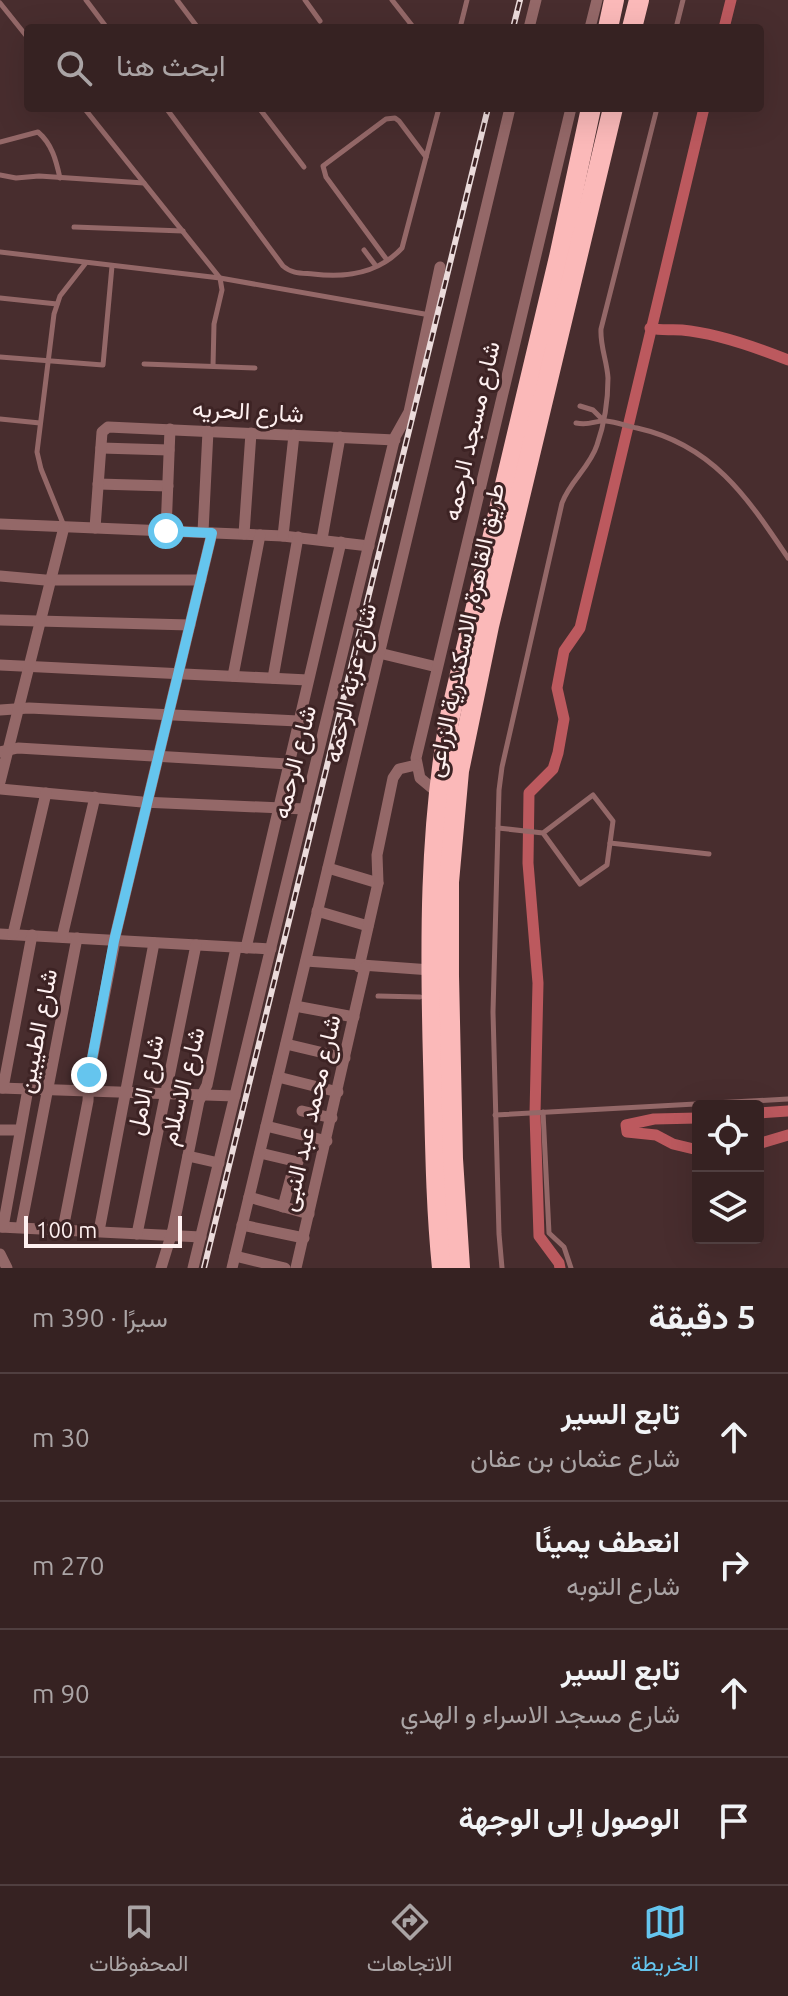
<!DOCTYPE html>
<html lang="ar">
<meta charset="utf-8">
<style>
:root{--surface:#362222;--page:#3d2a2a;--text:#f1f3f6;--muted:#aaa4a5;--line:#503f40;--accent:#65c5ee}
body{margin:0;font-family:Ubuntu,Vazirmatn,sans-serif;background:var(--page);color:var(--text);direction:rtl}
.controls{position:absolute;right:24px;bottom:24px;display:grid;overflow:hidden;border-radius:8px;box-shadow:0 8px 32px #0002}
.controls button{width:72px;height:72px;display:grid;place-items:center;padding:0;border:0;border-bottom:2px solid var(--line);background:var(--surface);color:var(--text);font:40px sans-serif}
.scale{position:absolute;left:24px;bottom:20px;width:158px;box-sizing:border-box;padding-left:8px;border:4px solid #fef0f0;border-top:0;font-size:22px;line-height:28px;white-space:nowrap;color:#fef0f0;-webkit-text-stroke:6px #3d2324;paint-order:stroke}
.stop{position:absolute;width:24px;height:24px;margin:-18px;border:6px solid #65c5ee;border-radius:50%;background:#fff}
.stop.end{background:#65c5ee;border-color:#fff;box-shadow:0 2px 8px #0008}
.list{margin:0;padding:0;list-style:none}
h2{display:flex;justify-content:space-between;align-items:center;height:104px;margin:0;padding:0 32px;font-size:34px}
h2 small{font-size:26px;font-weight:400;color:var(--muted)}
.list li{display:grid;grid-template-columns:52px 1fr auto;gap:24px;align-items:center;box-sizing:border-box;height:128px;padding:0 32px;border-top:2px solid var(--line)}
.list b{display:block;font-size:30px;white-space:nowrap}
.list p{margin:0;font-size:26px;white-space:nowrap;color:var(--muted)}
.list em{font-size:26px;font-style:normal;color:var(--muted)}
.icon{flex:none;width:44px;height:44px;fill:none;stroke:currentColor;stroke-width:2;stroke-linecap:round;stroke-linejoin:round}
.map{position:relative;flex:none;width:788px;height:1268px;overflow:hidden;direction:ltr}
.search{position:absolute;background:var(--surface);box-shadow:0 8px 32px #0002;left:24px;right:24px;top:24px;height:88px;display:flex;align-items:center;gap:20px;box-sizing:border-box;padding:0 28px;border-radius:8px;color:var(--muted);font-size:30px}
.sheet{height:616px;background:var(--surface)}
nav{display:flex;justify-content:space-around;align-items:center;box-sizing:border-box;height:112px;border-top:2px solid var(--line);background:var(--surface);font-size:22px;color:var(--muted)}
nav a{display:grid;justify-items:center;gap:4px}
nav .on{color:var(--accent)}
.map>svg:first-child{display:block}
</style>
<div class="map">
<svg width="788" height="1268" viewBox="0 0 788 1268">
<rect width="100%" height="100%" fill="#482d2e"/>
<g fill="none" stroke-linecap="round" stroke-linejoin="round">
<g stroke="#bc595e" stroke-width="11">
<path d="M724,28L731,0"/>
<path d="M650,328C662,331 671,329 682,330C715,333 758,348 788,360"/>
<path d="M758,1113L788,1111"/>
<path d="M698,1118L654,1119L626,1125L627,1132L656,1135L673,1144L698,1150"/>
<path d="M758,1144L788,1135"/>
<path d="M560,1268L559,1263L539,1236L535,1114L538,983L528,863L529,793L553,769L558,753L564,719L557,688L564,651L580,628L704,108"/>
</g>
<g stroke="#946868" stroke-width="5">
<path d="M86,0L107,28"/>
<path d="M177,0L198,28"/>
<path d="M305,0L320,21"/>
<path d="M392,0L414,28"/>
<path d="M0,3L28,38"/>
<path d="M460,28L467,0"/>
<path d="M676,28L683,0"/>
<path d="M84,108L220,278L222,290L214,324L213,366"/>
<path d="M166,108L283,266C292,274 302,273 313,274C346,278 378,274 402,248L439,108"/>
<path d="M259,108L304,167"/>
<path d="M0,142L38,132C52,144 56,160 60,178"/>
<path d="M0,175L16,178L39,176L144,183"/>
<path d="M74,227L183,231"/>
<path d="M364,250L376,266"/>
<path d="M0,252L220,278L430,315"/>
<path d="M387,260L326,177L323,166L386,119L395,118L399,121L426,157"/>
<path d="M0,298L57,304"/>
<path d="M0,357L103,365L112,266"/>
<path d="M144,364L255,368"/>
<path d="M580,406L593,410L603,420"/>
<path d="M0,419L40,423"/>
<path d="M576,423C591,426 594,420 606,421C616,422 627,426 637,428C713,445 747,497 788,558"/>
<path d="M64,526L41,469L37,452L54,314L60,296L85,264"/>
<path d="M498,828L543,833L593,795L613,821L607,865L580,884L543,833"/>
<path d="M610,843L709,854"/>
<path d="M378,996L420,997"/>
<path d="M543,1112L549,1233L564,1247L571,1268"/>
<path d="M495,1115L788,1099"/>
<path d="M502,1268L499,1234L493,1012L499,790L502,767L562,503C570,481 590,467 597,445C604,425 608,399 608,378C607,361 600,346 601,329L657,108"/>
</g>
<g stroke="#946868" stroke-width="11">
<path d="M529,28L536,0"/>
<path d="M590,28L597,0"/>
<path d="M101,448L169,450"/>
<path d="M98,484L168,486"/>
<path d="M0,524L283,536L369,546"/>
<path d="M95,528L102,432L108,427L395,440"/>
<path d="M166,531L170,429"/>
<path d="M203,532L208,431"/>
<path d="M244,534L251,433"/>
<path d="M283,536L294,435"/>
<path d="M322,539L340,437"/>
<path d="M0,576L45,580H201"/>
<path d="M0,620L190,625"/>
<path d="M379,653L437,667"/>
<path d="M0,665L308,680"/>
<path d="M233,676L260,535"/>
<path d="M273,678L298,537"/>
<path d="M0,710L29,708L298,721"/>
<path d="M0,752L18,748L288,764"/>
<path d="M0,782L64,527"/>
<path d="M0,789L142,802L305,809"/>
<path d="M438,793L420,778L416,758L571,108"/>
<path d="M328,868L378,883"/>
<path d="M317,911L368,926"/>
<path d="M0,934L271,949"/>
<path d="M13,934L46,793"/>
<path d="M62,937L95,797"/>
<path d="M114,941L212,533"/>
<path d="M246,948L341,542"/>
<path d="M306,961L431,970"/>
<path d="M359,967L378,883L377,855L393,778L399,769L416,765"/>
<path d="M295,1006L354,1017"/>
<path d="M286,1044L345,1058"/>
<path d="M278,1077L338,1092"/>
<path d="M0,1088L235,1096"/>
<path d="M3,1088L32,935"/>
<path d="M302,1111L332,1118"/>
<path d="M266,1126L327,1141"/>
<path d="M0,1130H20"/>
<path d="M260,1153L298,1162"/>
<path d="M188,1156L219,1163"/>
<path d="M249,1197L309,1214"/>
<path d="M283,1207L291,1177"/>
<path d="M242,1225L304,1238"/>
<path d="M0,1227L201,1237"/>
<path d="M3,1227L28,1089"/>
<path d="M21,1227L77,938"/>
<path d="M63,1229L88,1101L89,1075L115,941"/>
<path d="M99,1231L154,943"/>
<path d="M137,1234L196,945"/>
<path d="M0,1254L7,1268"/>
<path d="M235,1256L285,1268"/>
<path d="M161,1268L173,1229L199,1101L207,1085L236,948"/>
<path d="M193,1268L395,437L409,412L440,267"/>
<path d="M232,1268L510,108"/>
<path d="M296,1268L365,967"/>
</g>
<g stroke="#fbb9b9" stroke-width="20">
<path d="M608,28L614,0"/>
<path d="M632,28L639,0"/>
<path d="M442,1268C435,1199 435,1130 433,1061C430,946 429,830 450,716L559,257L591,108"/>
<path d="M460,1268L453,1159L449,976V882L459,771L489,626L613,108"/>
</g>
<defs>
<g id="rail">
<path d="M513,28L520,0"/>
<path d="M204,1268L488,108"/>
</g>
</defs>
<use href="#rail" stroke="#ebdbdb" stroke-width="6"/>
<use href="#rail" stroke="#3d2324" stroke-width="3" stroke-dasharray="9" stroke-linecap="butt"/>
</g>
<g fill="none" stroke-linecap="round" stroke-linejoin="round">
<path stroke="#65c5ee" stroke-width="10" d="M89,1075L114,941L212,533L166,531"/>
</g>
<g text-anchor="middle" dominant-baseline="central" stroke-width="6" stroke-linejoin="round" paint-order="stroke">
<g font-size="24" fill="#fef0f0" stroke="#3d2324">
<text transform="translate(248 411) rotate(3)">شارع الحريه</text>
<text transform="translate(471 431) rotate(-77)">شارع مسجد الرحمه</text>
<text transform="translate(465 630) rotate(-78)">طريق القاهرة, الاسكندرية الزراعى</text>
<text transform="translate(350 683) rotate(-77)">شارع عزبة الرحمه</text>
<text transform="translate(294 762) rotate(-76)">شارع الرحمه</text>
<text transform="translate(37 1031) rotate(-79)">شارع الطيبين</text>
<text transform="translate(145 1085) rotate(-78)">شارع الامل</text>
<text transform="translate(182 1086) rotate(-76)">شارع الاسلام</text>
<text transform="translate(310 1113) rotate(-77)">شارع محمد عبد النبى</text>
</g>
</g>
</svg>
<div class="controls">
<button><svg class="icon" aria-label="locate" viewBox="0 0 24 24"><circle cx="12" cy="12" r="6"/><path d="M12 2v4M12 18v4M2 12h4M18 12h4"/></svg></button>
<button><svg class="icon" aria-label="layers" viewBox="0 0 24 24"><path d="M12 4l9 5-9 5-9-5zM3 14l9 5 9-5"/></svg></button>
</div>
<div class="scale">100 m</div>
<div class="stop" style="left:166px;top:531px"></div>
<div class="stop end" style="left:89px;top:1075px"></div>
<div class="search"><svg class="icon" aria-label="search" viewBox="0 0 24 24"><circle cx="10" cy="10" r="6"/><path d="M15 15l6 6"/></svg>ابحث هنا</div>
</div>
<section class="sheet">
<h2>5 دقيقة<small>سيرًا · 390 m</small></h2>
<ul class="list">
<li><svg class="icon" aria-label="ahead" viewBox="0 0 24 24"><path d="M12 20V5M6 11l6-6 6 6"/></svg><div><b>تابع السير</b><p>شارع عثمان بن عفان</p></div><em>30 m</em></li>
<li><svg class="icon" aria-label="right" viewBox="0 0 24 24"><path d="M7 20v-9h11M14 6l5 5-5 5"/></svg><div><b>انعطف يمينًا</b><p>شارع التوبه</p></div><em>270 m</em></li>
<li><svg class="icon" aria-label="ahead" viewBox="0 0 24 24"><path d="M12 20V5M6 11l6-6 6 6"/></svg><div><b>تابع السير</b><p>شارع مسجد الاسراء و الهدي</p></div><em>90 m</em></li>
<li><svg class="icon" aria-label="arrive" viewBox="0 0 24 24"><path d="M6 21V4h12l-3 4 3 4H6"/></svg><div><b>الوصول إلى الوجهة</b></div></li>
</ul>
</section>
<nav>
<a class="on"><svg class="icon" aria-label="map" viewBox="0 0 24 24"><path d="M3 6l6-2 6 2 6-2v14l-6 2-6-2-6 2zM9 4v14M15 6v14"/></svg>الخريطة</a>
<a><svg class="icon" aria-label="directions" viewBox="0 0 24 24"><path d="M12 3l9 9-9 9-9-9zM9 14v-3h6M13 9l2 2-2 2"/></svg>الاتجاهات</a>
<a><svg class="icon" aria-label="saved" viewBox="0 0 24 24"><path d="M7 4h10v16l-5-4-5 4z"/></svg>المحفوظات</a>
</nav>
